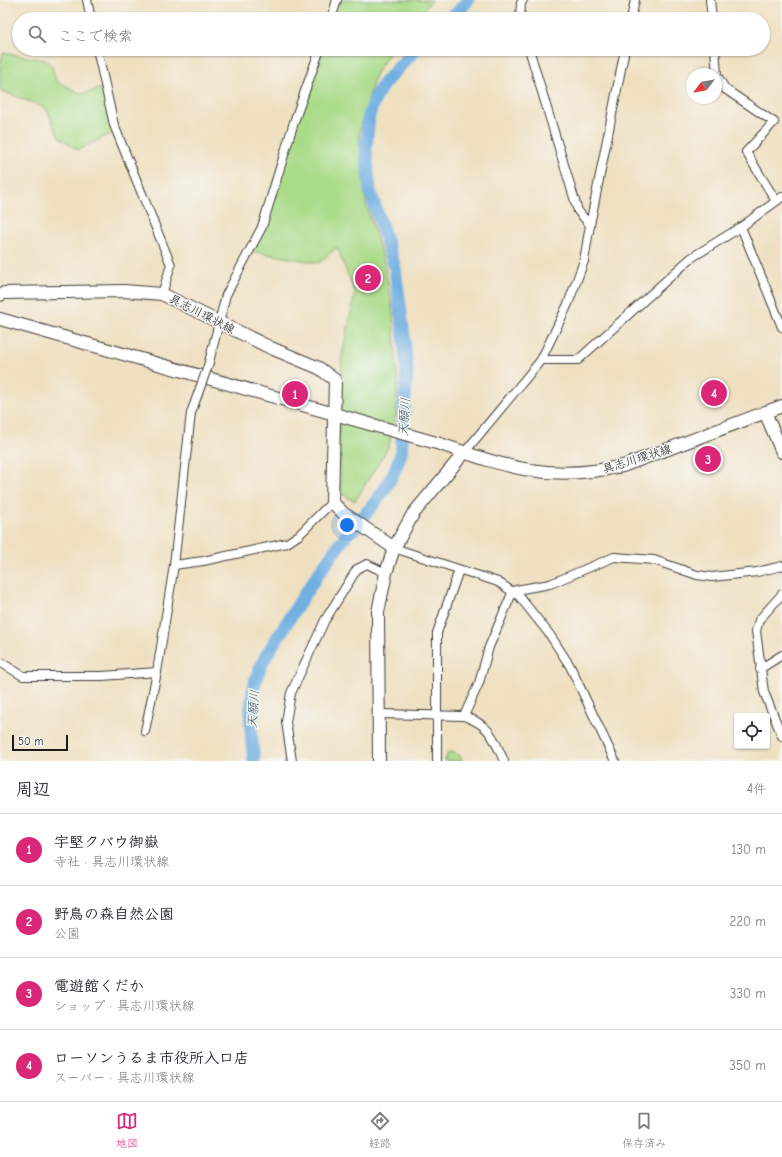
<!DOCTYPE html>
<html lang="ja">
<meta charset="utf-8">
<style>
:root{--surface:#fff;--page:#f2f2f3;--text:#2b2b33;--muted:#7c7c81;--line:#e1e1e2;--accent:#db2777}
body{margin:0;font-family:"Comic Neue","Klee One",sans-serif;background:var(--page);color:var(--text)}
.controls{position:absolute;right:12px;bottom:12px;display:grid;overflow:hidden;border-radius:4px;box-shadow:0 1px 3px #0004}
.controls button{width:36px;height:36px;display:grid;place-items:center;padding:0;border:0;border-bottom:1px solid var(--line);background:var(--surface);color:var(--text);font:20px sans-serif}
.compass{position:absolute;left:686px;top:68px;width:36px;height:36px;border-radius:50%;background:var(--surface);box-shadow:0 1px 3px #0004;rotate:239deg}
.scale{position:absolute;left:12px;bottom:10px;width:56px;box-sizing:border-box;padding-left:4px;border:2px solid #1c1c1c;border-top:0;font-size:11px;line-height:14px;white-space:nowrap;color:#1c1c1c;-webkit-text-stroke:3px #f6f6f2;paint-order:stroke}
.you{position:absolute;left:347px;top:525px;width:14px;height:14px;margin:-10px;border:3px solid #fff;border-radius:50%;background:#1a73e8;box-shadow:0 0 0 6px #1a73e833}
.badge{display:grid;place-items:center;width:26px;height:26px;border-radius:50%;background:var(--accent);color:#fff;font-size:13px;font-weight:700}
.pin{position:absolute;translate:-50% -50%;border:2px solid #fff;box-shadow:0 1px 4px #0006}
.list{margin:0;padding:0;list-style:none}
h2{display:flex;justify-content:space-between;align-items:center;height:52px;margin:0;padding:0 16px;font-size:17px}
h2 small{font-size:13px;font-weight:400;color:var(--muted)}
.list li{display:grid;grid-template-columns:26px 1fr auto;gap:12px;align-items:center;box-sizing:border-box;height:72px;padding:0 16px;border-top:1px solid var(--line)}
.list b{display:block;font-size:15px;white-space:nowrap}
.list p{margin:0;font-size:13px;white-space:nowrap;color:var(--muted)}
.list em{font-size:13px;font-style:normal;color:var(--muted)}
.icon{flex:none;width:22px;height:22px;fill:none;stroke:currentColor;stroke-width:2;stroke-linecap:round;stroke-linejoin:round}
.map{position:relative;flex:none;width:782px;height:761px;overflow:hidden}
.search{position:absolute;background:var(--surface);box-shadow:0 1px 3px #0004;left:12px;right:12px;top:12px;height:44px;display:flex;align-items:center;gap:10px;box-sizing:border-box;padding:0 14px;border-radius:22px;color:var(--muted);font-size:15px}
.sheet{height:340px;background:var(--surface)}
nav{display:flex;justify-content:space-around;align-items:center;box-sizing:border-box;height:56px;border-top:1px solid var(--line);background:var(--surface);font-size:11px;color:var(--muted)}
nav a{display:grid;justify-items:center;gap:2px}
nav .on{color:var(--accent)}
.map>svg:first-child{display:block}
</style>
<div class="map">
<svg width="782" height="761" viewBox="0 0 782 761">
<rect width="100%" height="100%" fill="#f6f6f2"/>
<filter id="ink" filterUnits="userSpaceOnUse"><feTurbulence type="fractalNoise" baseFrequency=".025" numOctaves="2"/><feDisplacementMap in="SourceGraphic" scale="8" xChannelSelector="R" yChannelSelector="G"/><feConvolveMatrix kernelMatrix="1 2 1 2 8 2 1 2 1" color-interpolation-filters="sRGB"/></filter>
<filter id="wash" filterUnits="userSpaceOnUse"><feTurbulence type="fractalNoise" baseFrequency=".012" numOctaves="4" result="noise"/><feDisplacementMap in="SourceGraphic" scale="16" xChannelSelector="R" yChannelSelector="G"/><feGaussianBlur stdDeviation="0.9" result="paint"/><feColorMatrix in="noise" values="0 0 0 0 0 0 0 0 0 0 0 0 0 0 0 0 0 1.4 0 .05"/><feComposite in="paint" operator="in"/></filter>
<g filter="url(#wash)">
<rect width="100%" height="100%" fill="#efe0c1"/>
<g fill="#aadb89" stroke="#637c52">
<path d="M337,0H432L416,19H331Z"/>
<path d="M320,49H392L375,75L359,133L366,204L383,258L392,304L398,382L396,414L389,446L355,501L341,494L339,439L342,356L355,293L337,247L319,263L250,251Z"/>
<path d="M3,53L46,60L52,66L56,81L82,94L106,87L117,131L78,150L59,137L46,108L0,90V65Z"/>
<path d="M453,752L460,756L462,761H445L448,753Z"/>
</g>
<g fill="none" stroke-linecap="round" stroke-linejoin="round">
<g stroke="#6fafe2" stroke-width="13">
<path d="M448,19L457,13L468,0"/>
<path d="M254,761C251,737 248,706 255,682C260,663 273,645 283,629C303,596 324,564 348,533C354,525 362,519 368,511C382,495 395,474 401,453L407,372L404,337L395,268L370,191L366,150L369,115L377,94L384,83L416,49"/>
</g>
</g>
</g>
<g filter="url(#ink)">
<g fill="none" stroke-linecap="round" stroke-linejoin="round">
<defs>
<g id="street">
<path d="M87,0L91,19"/>
<path d="M710,0L712,19"/>
<path d="M331,19L337,0"/>
<path d="M520,19L521,3L523,0"/>
<path d="M631,19L635,0"/>
<path d="M97,49L114,125L171,265L162,294"/>
<path d="M715,49L717,75L725,89L774,122L746,152L776,201"/>
<path d="M590,225L625,49"/>
<path d="M741,227L782,327"/>
<path d="M541,360H578L691,258L741,227L782,197"/>
<path d="M208,366L226,295L262,227L294,122L320,49"/>
<path d="M464,453L541,360L568,304L584,261L590,225L578,211L529,49"/>
<path d="M394,548L498,582L519,596L550,635L570,666L615,761"/>
<path d="M174,565L203,561L287,543L299,535L332,502"/>
<path d="M782,594L759,620L756,631L764,692L782,736"/>
<path d="M0,662L23,676H102L157,672"/>
<path d="M760,669L782,655"/>
<path d="M379,714L464,716C491,726 493,737 504,761"/>
<path d="M464,716L479,683L489,647L513,591L516,590L550,584L614,557L654,560L697,575L712,577L757,572L782,566"/>
<path d="M145,731L157,672L174,565L191,413L200,388"/>
<path d="M292,761L286,722L291,693L325,620L357,569L367,564L386,573"/>
<path d="M437,761V633L459,570"/>
</g>
<g id="secondary">
<path d="M0,295L4,293L124,291L162,294L271,348L319,368L335,380L332,502L343,513L394,548L413,514L464,453"/>
<path d="M0,319L440,444C509,468 549,482 623,466L782,406"/>
<path d="M765,412L782,452"/>
<path d="M379,761L378,612L386,573L394,548"/>
</g>
</defs>
<use href="#street" stroke="#3c3935" stroke-width="10"/>
<use href="#secondary" stroke="#3c3935" stroke-width="14"/>
<use href="#street" stroke="#fff" stroke-width="8"/>
<use href="#secondary" stroke="#fff" stroke-width="12"/>
<defs>
<path id="street-bridge" d="M200,388L208,366"/>
</defs>
<use href="#street-bridge" stroke="#3c3935" stroke-width="10" stroke-linecap="butt"/>
<use href="#street-bridge" stroke="#fff" stroke-width="8"/>
</g>
</g>
<g text-anchor="middle" dominant-baseline="central" stroke-width="3" stroke-linejoin="round" paint-order="stroke">
<g font-size="12" fill="#1c1c1c" stroke="#f6f6f2">
<text transform="translate(202 314) rotate(27)">具志川環状線</text>
<text transform="translate(637 459) rotate(-17)">具志川環状線</text>
</g>
<g font-size="13" font-style="italic" fill="#3d576b" stroke="#f6f6f2">
<text transform="translate(404 417) rotate(-86)">天願川</text>
<text transform="translate(253 709) rotate(-86)">天願川</text>
</g>
</g>
</svg>
<div class="controls">
<button><svg class="icon" aria-label="locate" viewBox="0 0 24 24"><circle cx="12" cy="12" r="6"/><path d="M12 2v4M12 18v4M2 12h4M18 12h4"/></svg></button>
</div>
<svg class="compass" viewBox="-18 -18 36 36"><path d="M0-13l5 13h-10z" fill="#e53935"/><path d="M0 13l5-13h-10z" fill="#7c7c81"/></svg>
<div class="scale">50 m</div>
<div class="you"></div>
<div class="pin badge" style="left:295px;top:394px">1</div>
<div class="pin badge" style="left:368px;top:278px">2</div>
<div class="pin badge" style="left:708px;top:459px">3</div>
<div class="pin badge" style="left:714px;top:393px">4</div>
<div class="search"><svg class="icon" aria-label="search" viewBox="0 0 24 24"><circle cx="10" cy="10" r="6"/><path d="M15 15l6 6"/></svg>ここで検索</div>
</div>
<section class="sheet">
<h2>周辺<small>4件</small></h2>
<ul class="list">
<li><span class="badge">1</span><div><b>宇堅クバウ御嶽</b><p>寺社 · 具志川環状線</p></div><em>130 m</em></li>
<li><span class="badge">2</span><div><b>野鳥の森自然公園</b><p>公園</p></div><em>220 m</em></li>
<li><span class="badge">3</span><div><b>電遊館くだか</b><p>ショップ · 具志川環状線</p></div><em>330 m</em></li>
<li><span class="badge">4</span><div><b>ローソンうるま市役所入口店</b><p>スーパー · 具志川環状線</p></div><em>350 m</em></li>
</ul>
</section>
<nav>
<a class="on"><svg class="icon" aria-label="map" viewBox="0 0 24 24"><path d="M3 6l6-2 6 2 6-2v14l-6 2-6-2-6 2zM9 4v14M15 6v14"/></svg>地図</a>
<a><svg class="icon" aria-label="directions" viewBox="0 0 24 24"><path d="M12 3l9 9-9 9-9-9zM9 14v-3h6M13 9l2 2-2 2"/></svg>経路</a>
<a><svg class="icon" aria-label="saved" viewBox="0 0 24 24"><path d="M7 4h10v16l-5-4-5 4z"/></svg>保存済み</a>
</nav>
